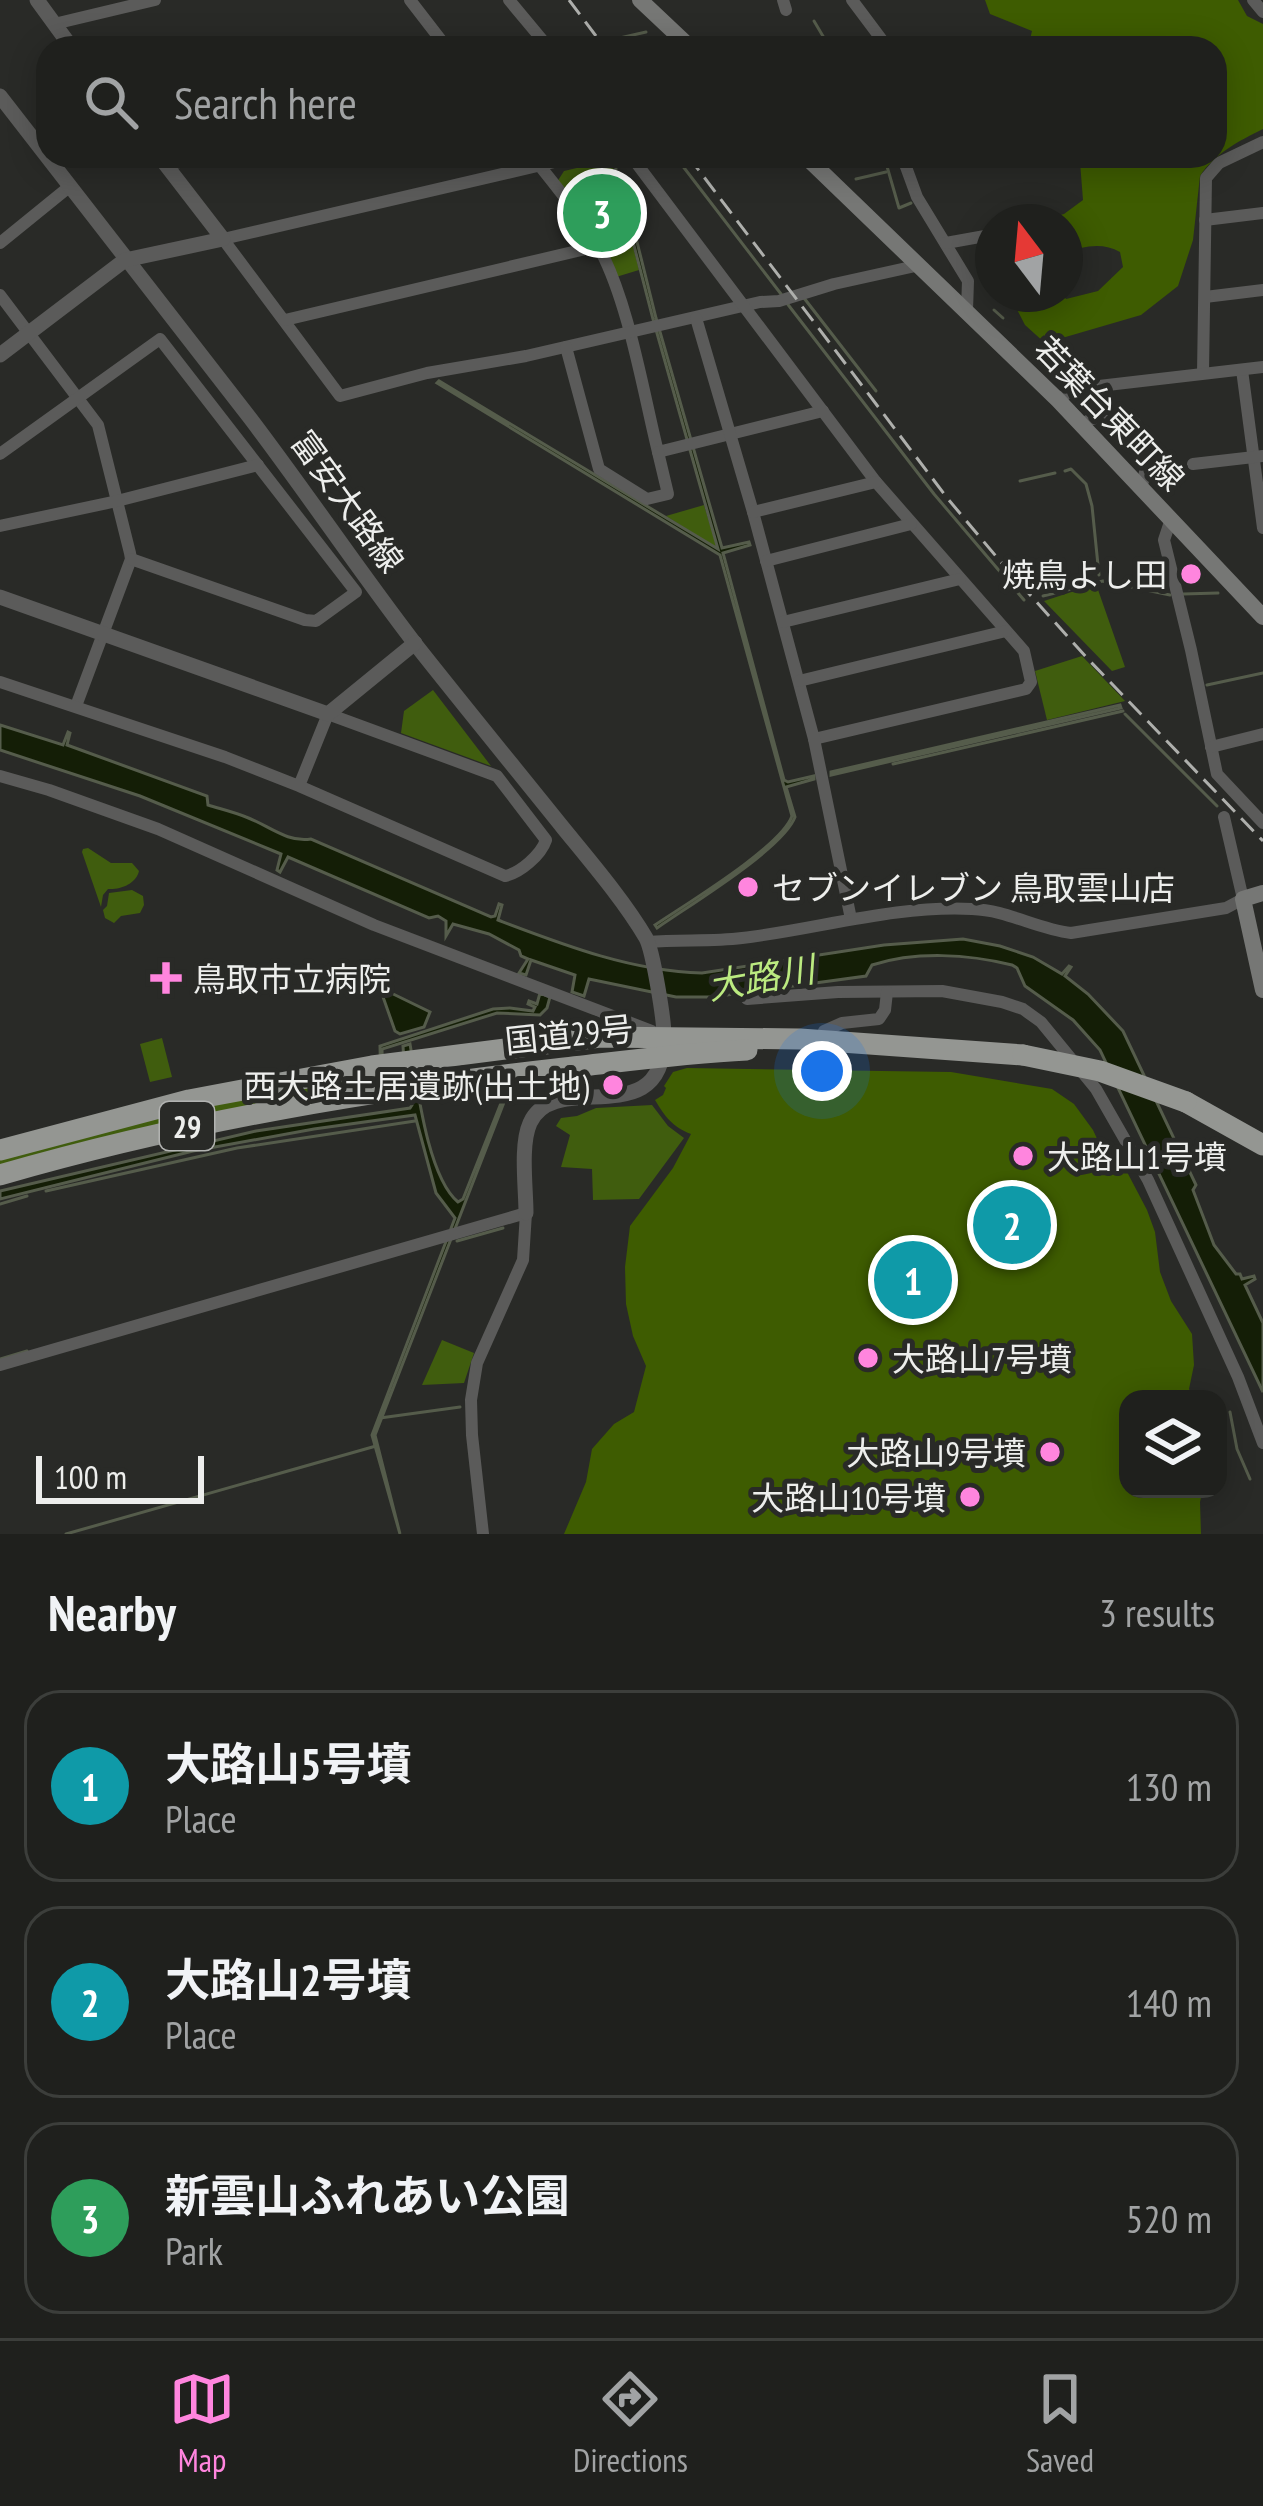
<!DOCTYPE html>
<meta charset="utf-8">
<style>
:root{--surface:#1f201d;--page:#2c2d2a;--text:#f1f3f6;--muted:#a1a3a4;--line:#3c3e3b;--accent:#ff85de}
body{margin:0;font-family:"PT Sans Narrow","Noto Sans JP",sans-serif;background:var(--page);color:var(--text)}
.controls{position:absolute;right:36px;bottom:36px;display:grid;overflow:hidden;border-radius:24px;box-shadow:0 6px 30px #0003}
.controls button{width:108px;height:108px;display:grid;place-items:center;padding:0;border:0;border-bottom:3px solid var(--line);background:var(--surface);color:var(--text);font:60px sans-serif}
.compass{position:absolute;left:975px;top:204px;width:108px;height:108px;border-radius:50%;background:var(--surface);box-shadow:0 6px 30px #0003;rotate:344deg}
.scale{position:absolute;left:36px;bottom:30px;width:168px;box-sizing:border-box;padding-left:12px;border:6px solid #edeeec;border-top:0;font-size:33px;line-height:42px;white-space:nowrap;color:#edeeec;-webkit-text-stroke:9px #292a27;paint-order:stroke}
.you{position:absolute;left:822px;top:1071px;width:42px;height:42px;margin:-30px;border:9px solid #fff;border-radius:50%;background:#1a73e8;box-shadow:0 0 0 18px #1a73e833}
.badge{display:grid;place-items:center;width:78px;height:78px;border-radius:50%;background:var(--accent);color:#fff;font-size:39px;font-weight:700}
.pin{position:absolute;translate:-50% -50%;border:6px solid #fff;box-shadow:0 3px 12px #0006}
.list{margin:0;padding:0;list-style:none}
h2{display:flex;justify-content:space-between;align-items:center;height:156px;margin:0;padding:0 48px;font-size:51px}
h2 small{font-size:39px;font-weight:400;color:var(--muted)}
.list li{display:grid;grid-template-columns:78px 1fr auto;gap:36px;align-items:center;box-sizing:border-box;height:192px;margin:0 24px 24px;padding:0 24px;border:3px solid var(--line);border-radius:36px}
.list b{display:block;font-size:45px;white-space:nowrap}
.list p{margin:0;font-size:39px;white-space:nowrap;color:var(--muted)}
.list em{font-size:39px;font-style:normal;color:var(--muted)}
.icon{flex:none;width:66px;height:66px;fill:none;stroke:currentColor;stroke-width:2;stroke-linecap:round;stroke-linejoin:round}
.map{position:relative;flex:none;width:1263px;height:1534px;overflow:hidden}
.search{position:absolute;background:var(--surface);box-shadow:0 6px 30px #0003;left:36px;right:36px;top:36px;height:132px;display:flex;align-items:center;gap:30px;box-sizing:border-box;padding:0 42px;border-radius:36px;color:var(--muted);font-size:45px}
.sheet{height:804px;background:var(--surface)}
nav{display:flex;justify-content:space-around;align-items:center;box-sizing:border-box;height:168px;border-top:3px solid var(--line);background:var(--surface);font-size:33px;color:var(--muted)}
nav a{display:grid;justify-items:center;gap:6px}
nav .on{color:var(--accent)}
.map>svg:first-child{display:block}
</style>
<div class="map">
<svg width="1263" height="1534" viewBox="0 0 1263 1534">
<rect width="100%" height="100%" fill="#292a27"/>
<g fill="#405d0e">
<path d="M611,160L639,270L616,277L604,244L557,182L564,171Z"/>
<path d="M704,505L717,548L666,516Z"/>
<path d="M1096,584L1125,667L1112,671L1044,601Z"/>
<path d="M1082,656L1125,701L1047,720L1035,671Z"/>
<path d="M433,690L491,766L401,733L404,711Z"/>
<path d="M88,848L111,863H132L139,871C136,884 120,890 108,889L103,895L101,907L82,852L83,849Z"/>
<path d="M132,890L143,896L144,905L140,913L121,916L114,923L105,918L103,910L107,906L109,893Z"/>
<path d="M162,1038L172,1077L150,1082L140,1044Z"/>
<path d="M360,1075L363,1087L0,1166V1157L187,1108Z"/>
<path d="M652,1105L668,1126L684,1138L639,1199L593,1200L592,1169L561,1167L570,1135L556,1126L561,1118L577,1116L596,1108Z"/>
<path d="M442,1340L474,1353L464,1383L422,1385Z"/>
</g>
<g fill="#3e5c01">
<path d="M985,0H1238L1247,16L1263,24V129C1239,141 1215,153 1200,176L1193,240L1178,286L1141,315L1045,343L1025,325L1009,294H1063L1066,299L1098,291L1123,267L1120,252C1103,242 1083,246 1065,253V222H1035L1064,214L1083,200L1080,162C1063,156 1047,162 1029,156H1215V48H1028L1032,31L990,14Z"/>
<path d="M687,1068L951,1072L1052,1089L1074,1104L1093,1130L1100,1145L1126,1170L1147,1210L1155,1232L1160,1272L1171,1301L1192,1334L1194,1365L1189,1389L1195,1399H1128V1489H1203L1200,1502L1201,1534H564L586,1482L592,1449L614,1424L634,1412L646,1366L633,1336L626,1304L625,1267L630,1226L673,1168L691,1134C673,1127 665,1117 655,1100L663,1095L666,1088L664,1086L673,1072Z"/>
</g>
<g fill="#141e06" stroke="#555c4b" stroke-width="3">
<path d="M625,194L656,318L722,548L749,542L750,545L723,553L784,780L788,782L814,776V779L786,787L795,817C783,849 688,906 657,928L655,925C686,904 781,847 792,816L720,555L437,383L439,381L718,549L653,319L621,195Z"/>
<path d="M1120,705L1121,708L831,775V772Z"/>
<path d="M0,725L63,745L68,732L70,733L67,745L207,796L208,805C221,809 234,812 246,817C268,825 287,843 311,839L491,917L495,916L499,904L502,905L498,920C564,945 631,971 702,973L884,945L963,939L1000,946L1033,957L1062,974L1069,966L1071,967L1065,976L1088,994L1123,1031L1196,1185L1193,1190L1214,1245L1236,1274H1240L1242,1279L1254,1276L1255,1279L1245,1285L1263,1323V1392L1100,1050L1073,1020L1025,986L1017,968L1012,965C968,954 916,951 872,965L866,976L712,997H676L589,979L584,996L572,992L575,975L531,960L526,975L519,973L528,959L521,956L519,950L489,934L453,924L446,936V921L438,916L429,918L288,857L280,872L277,870L281,854L140,796L0,750Z"/>
<path d="M387,991L430,1012L424,1027L400,1034L395,1031L382,994Z"/>
<path d="M540,993L550,997L547,1008L540,1015L497,1013L382,1049L383,1089H381L380,1046L493,1009L510,1008L533,1011L535,1007L528,1004L529,1001L537,1004Z"/>
<path d="M410,1044C417,1084 427,1176 458,1202L463,1199L503,1098L508,1092L375,1435L400,1534L372,1435L455,1218L436,1193L415,1115L314,1129L193,1151L0,1199V1191L256,1131L410,1108L412,1105L405,1078L403,1046Z"/>
</g>
<g fill="none" stroke-linecap="round" stroke-linejoin="round">
<g stroke="#555c4b" stroke-width="3">
<path d="M814,21L830,48"/>
<path d="M617,48L611,40L646,32"/>
<path d="M675,156L781,294"/>
<path d="M884,156L899,208L911,203"/>
<path d="M615,161L616,169"/>
<path d="M856,179L886,172"/>
<path d="M804,298L876,391"/>
<path d="M786,302L934,494L1024,600"/>
<path d="M994,310L1003,318"/>
<path d="M1058,371L1061,374"/>
<path d="M1065,471L1071,469L1086,484L1092,506L1099,575"/>
<path d="M1020,481L1055,473"/>
<path d="M1183,594L1218,593"/>
<path d="M1043,596L1103,581L1170,595"/>
<path d="M1207,685L1263,673"/>
<path d="M1125,714L1217,806"/>
<path d="M893,764L1123,711"/>
<path d="M46,1191L237,1148L415,1121"/>
<path d="M0,1204L27,1196"/>
<path d="M457,1241L503,1228"/>
<path d="M0,1359L27,1351"/>
<path d="M1230,1412L1237,1449L1250,1479"/>
<path d="M380,1418L460,1407"/>
<path d="M66,1534L376,1446"/>
</g>
<g stroke="#5b5b5a" stroke-width="12">
<path d="M410,0L447,48"/>
<path d="M509,0L549,48"/>
<path d="M783,0L786,10"/>
<path d="M852,0L888,48"/>
<path d="M1253,0L1263,12"/>
<path d="M54,24L155,0"/>
<path d="M532,156C555,185 580,215 598,246C628,299 643,391 658,452L823,411"/>
<path d="M580,156L223,239L340,396L427,373L526,356L760,302L779,301L834,284L920,265"/>
<path d="M631,156L876,482L1024,651L1031,682L1026,689L814,739"/>
<path d="M902,156L917,197L968,281L967,310"/>
<path d="M167,165L206,156"/>
<path d="M1205,220L1263,213"/>
<path d="M0,243L69,187"/>
<path d="M946,243L985,236"/>
<path d="M0,295L98,425L130,553L131,559L76,706"/>
<path d="M1205,297L1263,290"/>
<path d="M696,318L753,512L814,739L851,919"/>
<path d="M285,320L598,246"/>
<path d="M566,347L599,469L647,499L668,494L658,452"/>
<path d="M1242,370L1263,528"/>
<path d="M1203,373L1206,178L1219,163L1263,142"/>
<path d="M1058,400L1073,389L1263,367"/>
<path d="M1081,424C1100,414 1117,412 1135,423C1148,444 1149,465 1141,488"/>
<path d="M0,454L160,339L356,592L316,621L305,620L131,559"/>
<path d="M1193,464L1263,456"/>
<path d="M753,512L876,482"/>
<path d="M1171,519L1164,540L1191,650L1217,774L1263,823"/>
<path d="M0,526L117,501L258,465"/>
<path d="M766,561L911,524"/>
<path d="M783,622L960,579"/>
<path d="M799,681L1006,631"/>
<path d="M0,682L225,757L299,786L505,876C520,873 541,855 546,840L497,776L328,714L299,786"/>
<path d="M1211,747L1263,734"/>
<path d="M0,776L49,790L158,829L374,925L652,1031"/>
<path d="M648,942C680,939 710,942 742,938C819,929 894,905 972,909C1007,910 1037,929 1071,933L1226,908L1243,899L1224,817"/>
<path d="M747,999L838,992L942,991L1002,1002L1023,1009L1041,1022L1096,1089L1148,1180L1238,1377L1263,1443"/>
<path d="M824,1031L842,1023L879,1019L885,1010L887,992"/>
<path d="M0,1365L526,1213L523,1260L477,1363L471,1400L472,1435L483,1534"/>
</g>
<g stroke="#5b5b5a" stroke-width="15">
<path d="M37,0L72,48"/>
<path d="M0,96C83,204 167,311 250,418C307,493 359,571 416,645C465,707 515,768 564,829C591,862 625,902 646,938C653,951 664,1019 664,1036C665,1137 555,1067 530,1123C520,1145 526,1188 526,1213"/>
<path d="M0,355L125,260L223,239L159,156"/>
<path d="M0,597L328,714L415,643"/>
</g>
<g stroke="#767775" stroke-width="16">
<path d="M640,0L691,48"/>
<path d="M805,156L1058,400L1263,617"/>
<path d="M1263,893L1243,899L1263,990"/>
</g>
<g stroke="#949692" stroke-width="21">
<path d="M1186,1102L1263,1145"/>
<path d="M0,1150L189,1100L372,1066L600,1037L800,1039L1023,1055"/>
<path d="M0,1175C182,1122 368,1090 556,1069C619,1062 683,1053 747,1050"/>
</g>
<g stroke="#aeafac" stroke-width="3" stroke-dasharray="18 9" stroke-linecap="butt">
<path d="M569,0L605,48"/>
<path d="M688,156L948,499L1005,567L1087,658L1263,841"/>
</g>
<path stroke="#949692" stroke-width="21" d="M1023,1055L1100,1071L1186,1102"/>
</g>
<g fill="#ff85de" stroke="#292a27" stroke-width="4.5">
<circle cx="1191" cy="574" r="12"/>
<circle cx="748" cy="887" r="12"/>
<path d="M160 960h12v12h12v12h-12v12h-12v-12h-12v-12h12z"/>
<circle cx="613" cy="1085" r="12"/>
<circle cx="1023" cy="1156" r="12"/>
<circle cx="868" cy="1358" r="12"/>
<circle cx="1050" cy="1452" r="12"/>
<circle cx="970" cy="1497" r="12"/>
</g>
<g text-anchor="middle" dominant-baseline="central" stroke-width="10" stroke-linejoin="round" paint-order="stroke">
<rect fill="#292a27" stroke="#b2b3b1" stroke-width="3" x="160" y="1102" width="54" height="48" rx="9"/>
<g font-size="30" font-weight="bold" fill="#edeeec">
<text x="187" y="1126">29</text>
</g>
<g font-size="33" fill="#edeeec" stroke="#292a27">
<text transform="translate(1110 413) rotate(46)">若葉台東町線</text>
<text transform="translate(348 501) rotate(54)">富安大路線</text>
<text transform="translate(569 1034) rotate(-6)">国道29号</text>
</g>
<g font-size="33" fill="#edeeec" stroke="#292a27" text-anchor="end">
<text x="1167" y="574">焼鳥よし田</text>
<text x="772" y="887" text-anchor="start">セブンイレブン 鳥取雲山店</text>
<text x="193" y="978" text-anchor="start">鳥取市立病院</text>
<text x="589" y="1085">西大路土居遺跡(出土地)</text>
<text x="1047" y="1156" text-anchor="start">大路山1号墳</text>
<text x="892" y="1358" text-anchor="start">大路山7号墳</text>
<text x="1026" y="1452">大路山9号墳</text>
<text x="946" y="1497">大路山10号墳</text>
</g>
<g font-size="36" font-style="italic" fill="#bbea80" stroke="#292a27">
<text transform="translate(761 977) rotate(-10)">大路川</text>
</g>
</g>
</svg>
<div class="controls">
<button><svg class="icon" aria-label="layers" viewBox="0 0 24 24"><path d="M12 4l9 5-9 5-9-5zM3 14l9 5 9-5"/></svg></button>
</div>
<svg class="compass" viewBox="-18 -18 36 36"><path d="M0-13l5 13h-10z" fill="#e53935"/><path d="M0 13l5-13h-10z" fill="#a1a3a4"/></svg>
<div class="scale">100 m</div>
<div class="you"></div>
<div class="pin badge" style="left:913px;top:1280px;background:#0f9aa8">1</div>
<div class="pin badge" style="left:1012px;top:1225px;background:#0f9aa8">2</div>
<div class="pin badge" style="left:602px;top:213px;background:#2e9e5b">3</div>
<div class="search"><svg class="icon" aria-label="search" viewBox="0 0 24 24"><circle cx="10" cy="10" r="6"/><path d="M15 15l6 6"/></svg>Search here</div>
</div>
<section class="sheet">
<h2>Nearby<small>3 results</small></h2>
<ul class="list">
<li><span class="badge" style="background:#0f9aa8">1</span><div><b>大路山5号墳</b><p>Place</p></div><em>130 m</em></li>
<li><span class="badge" style="background:#0f9aa8">2</span><div><b>大路山2号墳</b><p>Place</p></div><em>140 m</em></li>
<li><span class="badge" style="background:#2e9e5b">3</span><div><b>新雲山ふれあい公園</b><p>Park</p></div><em>520 m</em></li>
</ul>
</section>
<nav>
<a class="on"><svg class="icon" aria-label="map" viewBox="0 0 24 24"><path d="M3 6l6-2 6 2 6-2v14l-6 2-6-2-6 2zM9 4v14M15 6v14"/></svg>Map</a>
<a><svg class="icon" aria-label="directions" viewBox="0 0 24 24"><path d="M12 3l9 9-9 9-9-9zM9 14v-3h6M13 9l2 2-2 2"/></svg>Directions</a>
<a><svg class="icon" aria-label="saved" viewBox="0 0 24 24"><path d="M7 4h10v16l-5-4-5 4z"/></svg>Saved</a>
</nav>
